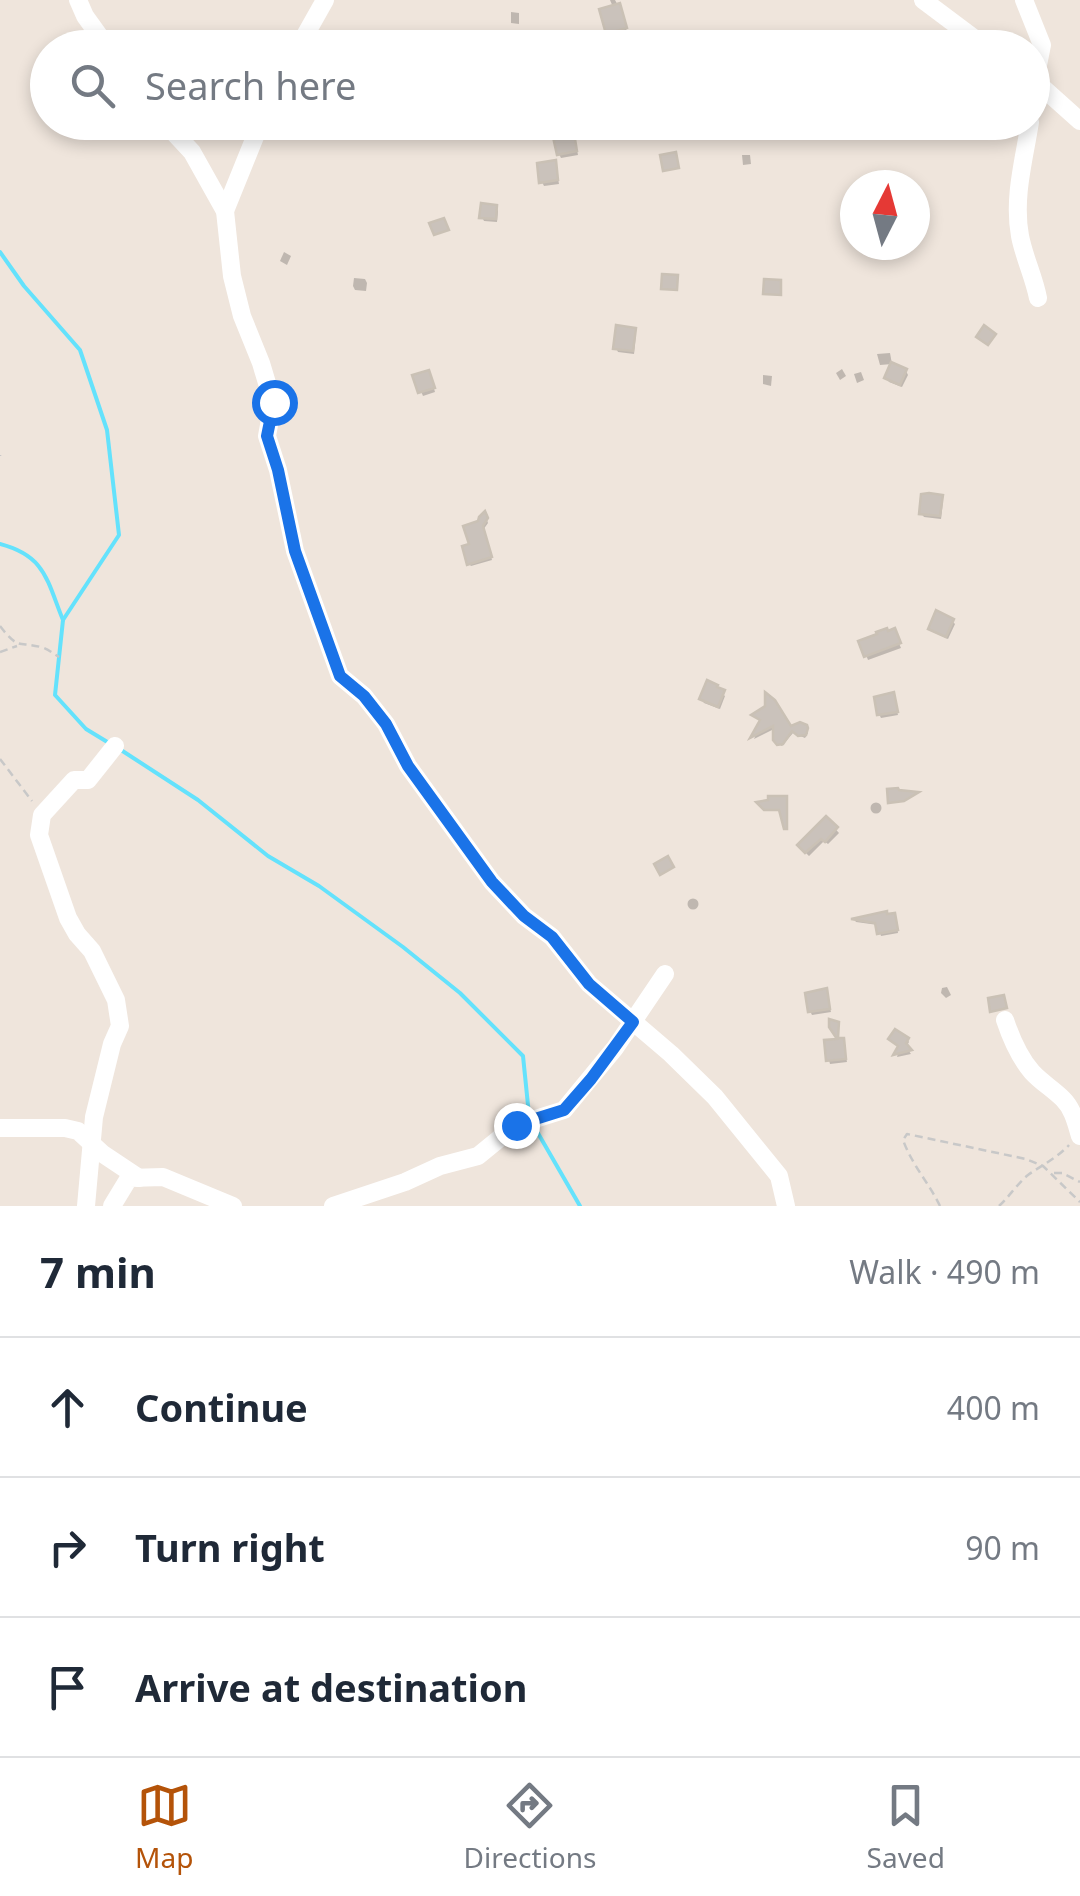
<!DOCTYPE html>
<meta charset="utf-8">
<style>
:root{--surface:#fff;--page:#f6f6f7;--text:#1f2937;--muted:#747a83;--line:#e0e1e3;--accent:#b45309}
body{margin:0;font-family:"Noto Sans",sans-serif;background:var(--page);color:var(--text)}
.compass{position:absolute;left:840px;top:170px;width:90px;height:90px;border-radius:50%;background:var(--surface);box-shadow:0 5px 15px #0003;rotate:6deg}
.stop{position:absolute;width:30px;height:30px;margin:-22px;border:8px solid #1a73e8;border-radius:50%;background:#fff}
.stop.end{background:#1a73e8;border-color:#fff;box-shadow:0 2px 10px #0008}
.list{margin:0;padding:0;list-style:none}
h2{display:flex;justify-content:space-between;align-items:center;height:130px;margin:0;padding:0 40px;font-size:42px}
h2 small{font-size:32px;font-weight:400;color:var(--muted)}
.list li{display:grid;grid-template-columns:65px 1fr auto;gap:30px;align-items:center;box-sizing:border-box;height:140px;padding:0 40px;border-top:2px solid var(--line)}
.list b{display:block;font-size:38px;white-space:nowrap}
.list em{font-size:32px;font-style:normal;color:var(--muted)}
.icon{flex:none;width:55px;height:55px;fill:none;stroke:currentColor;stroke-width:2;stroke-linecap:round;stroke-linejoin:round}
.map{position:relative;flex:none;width:1080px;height:1206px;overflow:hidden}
.search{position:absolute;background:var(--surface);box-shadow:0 5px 15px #0003;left:30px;right:30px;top:30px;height:110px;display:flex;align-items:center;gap:25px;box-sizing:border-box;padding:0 35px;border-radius:55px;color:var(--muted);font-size:38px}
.sheet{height:550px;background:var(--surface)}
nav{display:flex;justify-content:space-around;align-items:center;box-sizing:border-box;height:140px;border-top:2px solid var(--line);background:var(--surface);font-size:28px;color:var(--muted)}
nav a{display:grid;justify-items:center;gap:5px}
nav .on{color:var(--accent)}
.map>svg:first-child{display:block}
</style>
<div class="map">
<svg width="1080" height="1206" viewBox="0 0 1080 1206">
<rect width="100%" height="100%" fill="#efe5dc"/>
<g fill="#0003">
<path d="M610,0H615L622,13L627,32L610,36L608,33L613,7Z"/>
<path d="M511,12L519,13V24L511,23Z"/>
<path d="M652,126L657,138L652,140L647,128Z"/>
<path d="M575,140L578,155L561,158L559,154Z"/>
<path d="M742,155H750L751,164L743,165Z"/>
<path d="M555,163L559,184L544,186L542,182Z"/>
<path d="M496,207L498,211L497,222L484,221L482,217Z"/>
<path d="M284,252L291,256L287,265L280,261Z"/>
<path d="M354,278L365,279L367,283L366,291L355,290L353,286Z"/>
<path d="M634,330L636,334L634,354L618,352L616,348Z"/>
<path d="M890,353L892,364L880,365L877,354Z"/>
<path d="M842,369L846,376L840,380L836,373Z"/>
<path d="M906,371L908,375L902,387L889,382L887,378Z"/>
<path d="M861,372L864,380L857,383L854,374Z"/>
<path d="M763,375L772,376L771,386L763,384Z"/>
<path d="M430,376L435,392L423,396L415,377Z"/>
<path d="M941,498L943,501L941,519L924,517L921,513Z"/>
<path d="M485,515L488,523L483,530L492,560L471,566L469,564L472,545Z"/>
<path d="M952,621L955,624L948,639L933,632L930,628Z"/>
<path d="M894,632L901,648L868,660L861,642Z"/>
<path d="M719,691L725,696L720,709L704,703L702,699Z"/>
<path d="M893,695L898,715L881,718L879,714Z"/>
<path d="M762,721L789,729L803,726L808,733L805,738L793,733L782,746L777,743L776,728L754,739Z"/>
<circle cx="876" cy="808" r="5.5"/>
<path d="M826,819L839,833L828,844L824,841L809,856L802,849Z"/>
<circle cx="693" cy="904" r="5.5"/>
<path d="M854,919H896L898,933L881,936L878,925L856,922Z"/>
<path d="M947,987L951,995L946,998L941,993L942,988Z"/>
<path d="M826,991L831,1012L812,1015L810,1011Z"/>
<path d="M907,1039L909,1042L906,1047L911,1054L897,1057L900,1047Z"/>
<path d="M843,1040L847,1062L830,1064L829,1060Z"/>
</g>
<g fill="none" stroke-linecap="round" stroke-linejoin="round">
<g stroke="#64e2fc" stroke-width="4">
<path d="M0,252L24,286L80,350L107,430L119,535L63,620L55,695L86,729L109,743"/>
<path d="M0,544C46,556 47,581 63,620"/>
<path d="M121,750L198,800L268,856L319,886L403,947L460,993L523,1056L529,1115"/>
<path d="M535,1128L580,1206"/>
</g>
</g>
<g fill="#cac2bb" stroke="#cac1b5" stroke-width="2.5">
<path d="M620,3L627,28L606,34L599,9Z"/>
<path d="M896,122H918L921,130L903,137Z"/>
<path d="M574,133L577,151L557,155L553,137Z"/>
<path d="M676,152L679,168L663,171L660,155Z"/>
<path d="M556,160L558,180L539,183L537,163Z"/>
<path d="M481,203L497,205L496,219L479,218Z"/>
<path d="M444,218L449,230L434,235L429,223Z"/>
<path d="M662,274L678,275L677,290L661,289Z"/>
<path d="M764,279L781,280V295L763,294Z"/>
<path d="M616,325L636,328L633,351L613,349Z"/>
<path d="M984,325L996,334L988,345L976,337Z"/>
<path d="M891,362L907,369L900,385L884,378Z"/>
<path d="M429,370L435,388L418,393L412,375Z"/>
<path d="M929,493L943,495L940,516L919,514L921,494Z"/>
<path d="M485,511L488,518L483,526L492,557L467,565L462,546L469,544L463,526L478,521L479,517Z"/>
<path d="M936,610L954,619L946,637L928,629Z"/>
<path d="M887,628L888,631L895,628L901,643L864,657L858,641L877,634L876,632Z"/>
<path d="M707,680L718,685L717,687L725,690L718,707L699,699Z"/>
<path d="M765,692L775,700L791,726L800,722L807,725L808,728L806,735L798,736L792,731L783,744L777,745L773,740V726L750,738L760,720L751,715L765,706Z"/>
<path d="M894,692L898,712L877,715L874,697Z"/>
<path d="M898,788L899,790L919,792L904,801L888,803L887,789Z"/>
<path d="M768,796H787V829H784L779,810H764L756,802L768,800Z"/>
<path d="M826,816L838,827L825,842L821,839L805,853L797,845Z"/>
<path d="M668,856L674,867L660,875L654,864Z"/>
<path d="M887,911V914L895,913L898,930L877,934L875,923L851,919Z"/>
<path d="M827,988L830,1009L808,1012L805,993Z"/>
<path d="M1004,995L1007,1008L990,1012L988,998Z"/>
<path d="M829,1019L839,1022L838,1038H844L846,1059L826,1061L824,1040L837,1039L829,1027Z"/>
<path d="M895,1029L909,1038L906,1043L912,1050L893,1055L898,1046L888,1039Z"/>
</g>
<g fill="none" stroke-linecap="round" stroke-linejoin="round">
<g stroke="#c8c8c8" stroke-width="2.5" stroke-dasharray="8 5" stroke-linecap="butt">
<path d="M0,455V456"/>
<path d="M0,626C20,652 18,640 44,648C49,650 54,654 59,657"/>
<path d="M0,652L17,646"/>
<path d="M0,759L32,801"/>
<path d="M1054,1173H1062L1080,1182"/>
<path d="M940,1206C929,1183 912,1165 903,1140L907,1134L1026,1159L1043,1166L1080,1202"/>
<path d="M999,1206C1009,1197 1017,1184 1028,1175C1042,1165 1057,1158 1069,1145"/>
</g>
<g stroke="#fff" stroke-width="18">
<path d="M78,0L85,16L108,48"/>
<path d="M923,0L987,48"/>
<path d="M1024,0L1042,45L1035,80L1038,86L1036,102L1032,112"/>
<path d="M298,48L325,0"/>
<path d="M1033,79L1080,121"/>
<path d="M164,122L192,152L225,211L232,276L242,316L261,363L273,403L267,436L278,470L295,551L340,676L364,696L386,724L408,766L492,882L524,916L552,937L589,984L671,1054L715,1097L779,1176L786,1206"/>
<path d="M1030,122C1024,160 1013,198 1020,236C1024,257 1034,277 1038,298"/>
<path d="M225,211L261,122"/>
<path d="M1005,1020C1011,1038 1019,1057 1032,1072C1041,1082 1053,1089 1063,1099C1073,1109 1076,1123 1080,1136"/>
<path d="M0,1128H65L78,1131L103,1154L139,1178"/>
<path d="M86,1206L94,1117L112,1044L120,1026L116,1000L92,951L77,934L68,918L39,835L42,815L74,780H88L115,746"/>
<path d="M112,1206L129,1178L163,1177L233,1206"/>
<path d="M333,1206L405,1182L440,1166L478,1156L516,1125L564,1110L615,1048L665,974"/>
</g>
</g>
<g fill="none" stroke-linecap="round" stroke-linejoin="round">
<path stroke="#1a73e8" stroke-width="12" d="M274,402L267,436L278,470L295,551L340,676L364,696L386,724L408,766L492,882L524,916L552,937L589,984L633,1022L591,1079L564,1110L516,1125"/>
</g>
</svg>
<svg class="compass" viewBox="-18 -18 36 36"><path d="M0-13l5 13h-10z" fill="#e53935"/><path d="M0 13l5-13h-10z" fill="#747a83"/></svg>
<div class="stop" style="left:274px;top:402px"></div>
<div class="stop end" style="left:516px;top:1125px"></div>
<div class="search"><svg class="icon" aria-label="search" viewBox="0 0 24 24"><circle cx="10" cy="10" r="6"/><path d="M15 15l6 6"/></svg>Search here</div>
</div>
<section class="sheet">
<h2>7 min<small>Walk · 490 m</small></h2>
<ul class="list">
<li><svg class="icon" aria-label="ahead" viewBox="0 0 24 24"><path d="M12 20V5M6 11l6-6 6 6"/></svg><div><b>Continue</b></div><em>400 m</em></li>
<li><svg class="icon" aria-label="right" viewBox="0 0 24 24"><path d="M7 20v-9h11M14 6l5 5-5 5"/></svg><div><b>Turn right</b></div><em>90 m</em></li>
<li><svg class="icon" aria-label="arrive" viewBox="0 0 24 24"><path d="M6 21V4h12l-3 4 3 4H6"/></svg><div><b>Arrive at destination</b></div></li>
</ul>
</section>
<nav>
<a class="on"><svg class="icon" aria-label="map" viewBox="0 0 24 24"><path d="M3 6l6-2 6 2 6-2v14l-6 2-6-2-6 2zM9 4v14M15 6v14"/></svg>Map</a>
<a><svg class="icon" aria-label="directions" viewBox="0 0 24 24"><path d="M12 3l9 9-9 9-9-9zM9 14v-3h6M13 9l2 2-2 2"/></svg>Directions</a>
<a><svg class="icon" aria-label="saved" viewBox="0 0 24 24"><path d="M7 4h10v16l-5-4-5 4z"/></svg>Saved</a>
</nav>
